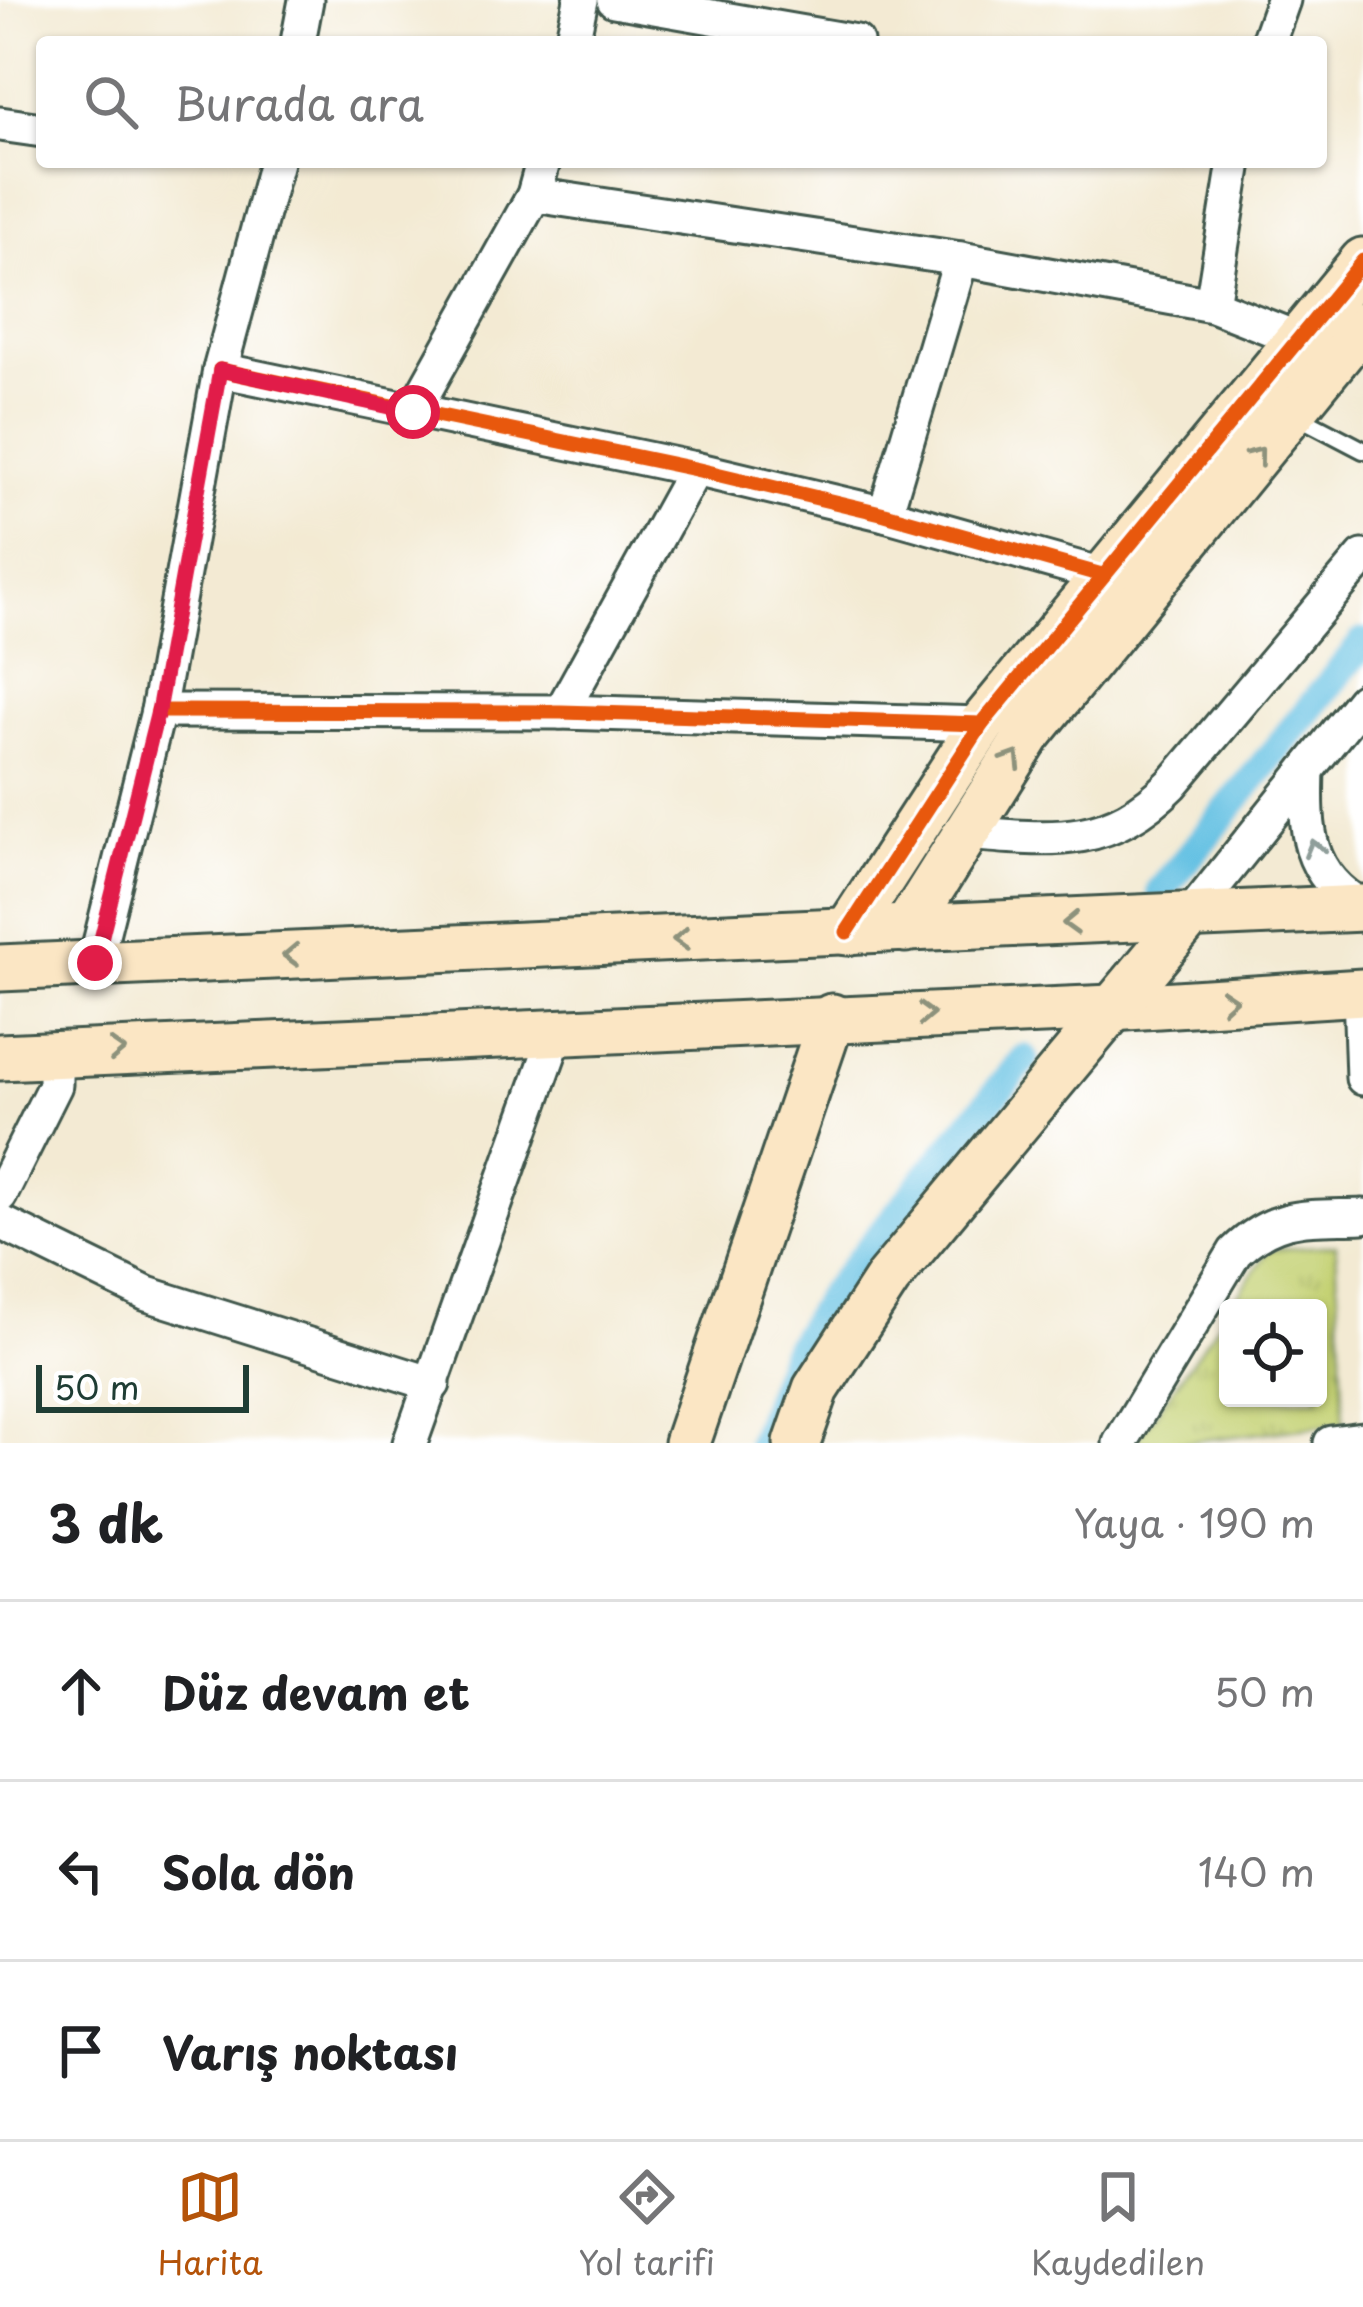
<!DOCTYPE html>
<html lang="tr">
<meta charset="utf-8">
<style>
:root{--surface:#fff;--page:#f2f2f2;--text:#202124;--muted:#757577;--line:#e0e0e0;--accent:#b45309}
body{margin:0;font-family:"Playpen Sans",sans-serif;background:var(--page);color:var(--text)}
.controls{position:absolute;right:36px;bottom:36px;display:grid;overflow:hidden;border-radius:12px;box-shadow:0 3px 9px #0004}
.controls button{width:108px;height:108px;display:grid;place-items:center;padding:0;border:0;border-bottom:3px solid var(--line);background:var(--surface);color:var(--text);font:60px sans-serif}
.scale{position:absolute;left:36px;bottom:30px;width:213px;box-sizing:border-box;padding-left:12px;border:6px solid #1f3d34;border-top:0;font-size:33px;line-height:42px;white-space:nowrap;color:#1f3d34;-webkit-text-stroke:9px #fff;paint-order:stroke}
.stop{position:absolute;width:36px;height:36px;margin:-27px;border:9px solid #e11d48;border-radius:50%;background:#fff}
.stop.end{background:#e11d48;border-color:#fff;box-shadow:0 3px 12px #0008}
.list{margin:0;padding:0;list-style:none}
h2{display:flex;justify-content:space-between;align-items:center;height:156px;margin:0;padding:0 48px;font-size:51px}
h2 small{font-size:39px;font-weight:400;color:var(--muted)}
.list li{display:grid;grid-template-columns:78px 1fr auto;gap:36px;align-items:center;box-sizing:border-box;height:180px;padding:0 48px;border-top:3px solid var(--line)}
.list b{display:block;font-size:45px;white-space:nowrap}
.list em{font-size:39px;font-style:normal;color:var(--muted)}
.icon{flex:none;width:66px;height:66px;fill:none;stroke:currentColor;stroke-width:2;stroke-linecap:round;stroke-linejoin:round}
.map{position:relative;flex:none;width:1363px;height:1443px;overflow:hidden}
.search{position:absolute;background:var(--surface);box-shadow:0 3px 9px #0004;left:36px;right:36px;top:36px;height:132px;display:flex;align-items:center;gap:30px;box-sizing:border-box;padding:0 42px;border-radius:12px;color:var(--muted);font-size:45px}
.sheet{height:696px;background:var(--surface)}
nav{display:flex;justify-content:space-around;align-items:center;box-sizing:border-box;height:168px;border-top:3px solid var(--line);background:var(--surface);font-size:33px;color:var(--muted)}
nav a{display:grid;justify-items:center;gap:6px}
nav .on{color:var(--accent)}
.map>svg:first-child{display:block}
</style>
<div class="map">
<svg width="1363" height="1443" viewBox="0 0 1363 1443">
<defs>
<pattern id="grass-tufts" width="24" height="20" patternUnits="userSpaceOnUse" patternTransform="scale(3)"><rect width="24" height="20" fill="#c4d173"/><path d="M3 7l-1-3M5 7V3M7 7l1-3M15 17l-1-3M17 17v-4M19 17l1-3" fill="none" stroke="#a8b464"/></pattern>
</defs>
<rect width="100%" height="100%" fill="#fff"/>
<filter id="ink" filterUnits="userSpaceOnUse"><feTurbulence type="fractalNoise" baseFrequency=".00833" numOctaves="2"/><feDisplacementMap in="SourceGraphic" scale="24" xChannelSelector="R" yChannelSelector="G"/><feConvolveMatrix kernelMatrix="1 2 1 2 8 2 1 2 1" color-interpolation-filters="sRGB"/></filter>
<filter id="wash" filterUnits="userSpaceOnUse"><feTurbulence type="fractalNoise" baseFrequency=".004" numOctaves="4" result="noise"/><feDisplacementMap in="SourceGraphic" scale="48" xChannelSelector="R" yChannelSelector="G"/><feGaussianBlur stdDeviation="2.7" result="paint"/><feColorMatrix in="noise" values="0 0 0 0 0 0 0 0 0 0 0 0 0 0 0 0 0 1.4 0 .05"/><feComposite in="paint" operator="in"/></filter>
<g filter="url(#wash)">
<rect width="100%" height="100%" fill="#f3ead3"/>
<path fill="url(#grass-tufts)" stroke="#728754" stroke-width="3" d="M1336,1245L1344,1423L1179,1443H1139V1437L1228,1309V1398H1318V1308H1229L1269,1250Z"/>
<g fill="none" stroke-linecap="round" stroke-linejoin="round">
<g stroke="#65c1e3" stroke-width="30">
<path d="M1161,891L1363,643"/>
<path d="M761,1443L793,1355L828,1299L1024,1059"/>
</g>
</g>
</g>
<g filter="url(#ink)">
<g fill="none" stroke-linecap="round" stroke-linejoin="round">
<defs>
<path id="lane" d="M1292,413L1363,450"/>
<g id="street">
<path d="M614,0L856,42"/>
<path d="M298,42L306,0"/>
<path d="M572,42L581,0"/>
<path d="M1268,42L1283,0"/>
<path d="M0,124L42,130"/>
<path d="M534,195L961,259L1212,305L1298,339"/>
<path d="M1212,305L1235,162"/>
<path d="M220,370L695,469L885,514L1102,575"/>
<path d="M413,412L534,195L543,162"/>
<path d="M885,514L961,259"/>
<path d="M158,711L561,712L982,724"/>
<path d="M561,712L695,469"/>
<path d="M1307,770C1305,830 1306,875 1363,907"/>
<path d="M966,833C1051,840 1107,849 1172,784L1363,557"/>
<path d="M1188,918L1363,700"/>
<path d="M95,963L158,711L220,370L276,162"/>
<path d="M1360,992L1363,1078"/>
<path d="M0,1195L55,1085V1053"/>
<path d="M0,1222L147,1294L433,1384"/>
<path d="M410,1443L557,1031"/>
<path d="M1120,1443L1235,1252C1276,1212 1309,1218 1363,1216"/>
<path d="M1331,1443L1363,1439"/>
</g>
<g id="secondary">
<path d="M906,929L1028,735L1363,325"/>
<path d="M847,932L982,724L1363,261"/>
<path d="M0,968L1363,908"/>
<path d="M0,1057L1112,1008L1363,992"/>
<path d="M687,1443L832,1017"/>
<path d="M797,1443L816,1389L888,1278L1188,918"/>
</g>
</defs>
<use href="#lane" stroke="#3f574c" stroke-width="22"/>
<use href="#street" stroke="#3f574c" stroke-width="39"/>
<use href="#secondary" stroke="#3f574c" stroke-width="51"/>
<use href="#lane" stroke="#fff" stroke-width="16"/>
<use href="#street" stroke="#fff" stroke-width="33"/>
<use href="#secondary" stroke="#fbe6c4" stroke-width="45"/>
<defs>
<g id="cycleway">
<path d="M220,370L695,469L885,514L1102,575"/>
<path d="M158,711L561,712L982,724"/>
<path d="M847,932L982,724L1363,261"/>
</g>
</defs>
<use href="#cycleway" stroke="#fff" stroke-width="22"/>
<use href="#cycleway" stroke="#e8590c" stroke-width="15"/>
</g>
<defs><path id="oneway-chevron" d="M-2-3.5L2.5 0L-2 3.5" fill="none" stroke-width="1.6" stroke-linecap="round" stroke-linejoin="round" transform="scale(3)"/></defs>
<g stroke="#8d927c">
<use href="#oneway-chevron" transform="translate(1257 455) rotate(-51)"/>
<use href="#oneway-chevron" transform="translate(1013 759) rotate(-58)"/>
<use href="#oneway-chevron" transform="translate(1071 923) rotate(178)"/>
<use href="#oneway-chevron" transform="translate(681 939) rotate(178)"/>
<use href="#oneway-chevron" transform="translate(291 955) rotate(178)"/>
<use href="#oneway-chevron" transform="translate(1229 1000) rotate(-4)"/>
<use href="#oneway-chevron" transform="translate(926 1014) rotate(-2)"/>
<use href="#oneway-chevron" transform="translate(117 1050) rotate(-3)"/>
</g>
<use stroke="#8f9e9a" href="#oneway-chevron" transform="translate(1314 848) rotate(-106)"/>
</g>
<g fill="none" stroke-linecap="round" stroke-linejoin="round" filter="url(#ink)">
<path stroke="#e11d48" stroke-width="15" d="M95,963L158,711L220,370L413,412"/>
</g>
</svg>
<div class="controls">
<button><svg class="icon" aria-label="locate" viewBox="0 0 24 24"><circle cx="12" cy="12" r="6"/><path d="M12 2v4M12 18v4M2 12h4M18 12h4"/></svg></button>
</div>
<div class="scale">50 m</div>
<div class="stop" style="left:413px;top:412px"></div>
<div class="stop end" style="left:95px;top:963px"></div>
<div class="search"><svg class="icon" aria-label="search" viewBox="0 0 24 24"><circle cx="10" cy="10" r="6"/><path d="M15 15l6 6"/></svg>Burada ara</div>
</div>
<section class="sheet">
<h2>3 dk<small>Yaya · 190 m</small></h2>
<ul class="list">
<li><svg class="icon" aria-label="ahead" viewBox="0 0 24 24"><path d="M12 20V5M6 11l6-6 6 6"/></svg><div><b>Düz devam et</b></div><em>50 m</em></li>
<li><svg class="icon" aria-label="left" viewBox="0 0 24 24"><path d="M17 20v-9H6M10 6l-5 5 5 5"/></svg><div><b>Sola dön</b></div><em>140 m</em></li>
<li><svg class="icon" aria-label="arrive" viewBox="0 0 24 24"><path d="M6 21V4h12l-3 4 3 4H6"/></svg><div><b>Varış noktası</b></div></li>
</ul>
</section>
<nav>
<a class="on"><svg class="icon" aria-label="map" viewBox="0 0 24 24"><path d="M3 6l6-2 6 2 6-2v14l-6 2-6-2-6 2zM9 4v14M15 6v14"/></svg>Harita</a>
<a><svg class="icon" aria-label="directions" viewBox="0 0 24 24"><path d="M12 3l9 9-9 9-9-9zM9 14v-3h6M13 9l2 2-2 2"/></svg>Yol tarifi</a>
<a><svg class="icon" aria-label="saved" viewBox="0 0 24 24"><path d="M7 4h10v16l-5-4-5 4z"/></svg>Kaydedilen</a>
</nav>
